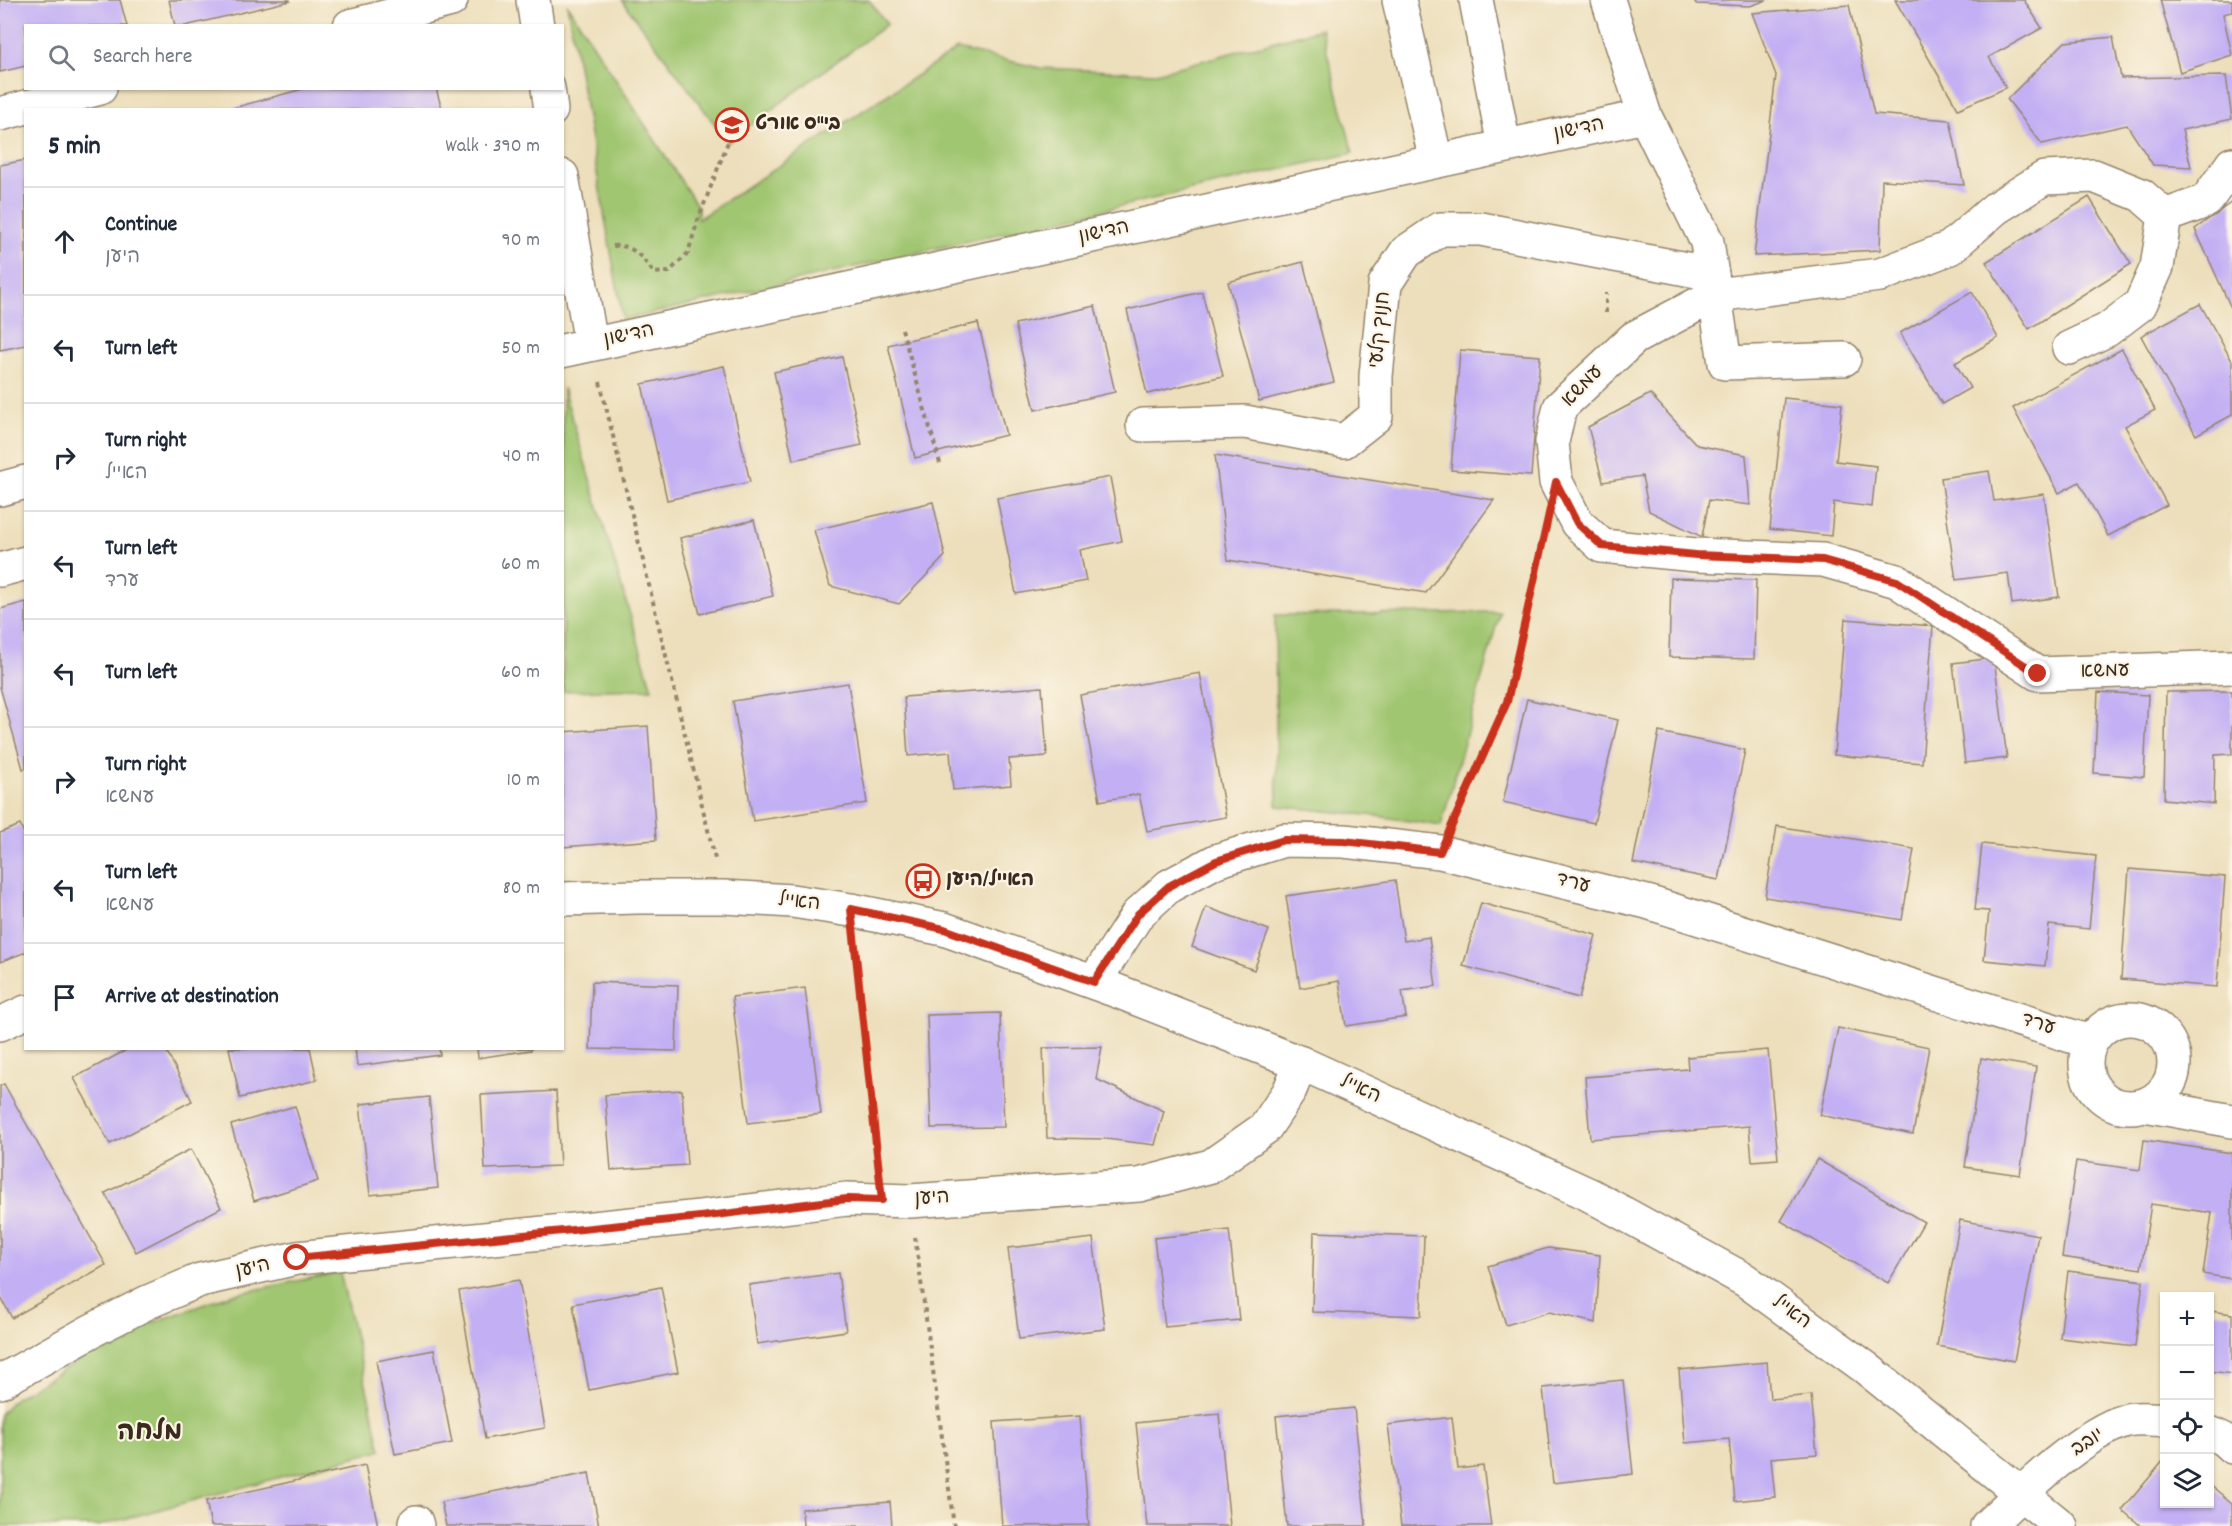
<!DOCTYPE html>
<meta charset="utf-8">
<style>
:root{--surface:#fff;--page:#f6f6f7;--text:#1f2937;--muted:#747a83;--line:#e0e1e3}
body{margin:0;font-family:Dekko,"Playpen Sans Hebrew",sans-serif;background:var(--page);color:var(--text)}
.controls{position:absolute;right:18px;bottom:18px;display:grid;overflow:hidden;border-radius:0px;box-shadow:0 2px 4px #0004}
.controls button{width:54px;height:54px;display:grid;place-items:center;padding:0;border:0;border-bottom:2px solid var(--line);background:var(--surface);color:var(--text);font:30px sans-serif}
.stop{position:absolute;width:18px;height:18px;margin:-14px;border:4px solid #c8321e;border-radius:50%;background:#fff}
.stop.end{background:#c8321e;border-color:#fff;box-shadow:0 2px 6px #0008}
.list{margin:0;padding:0;list-style:none}
h2{display:flex;justify-content:space-between;align-items:center;height:78px;margin:0;padding:0 24px;font-size:26px}
h2 small{font-size:20px;font-weight:400;color:var(--muted)}
.list li{display:grid;grid-template-columns:39px 1fr auto;gap:18px;align-items:center;box-sizing:border-box;height:108px;padding:0 24px;border-top:2px solid var(--line)}
.list b{display:block;font-size:22px;white-space:nowrap}
.list p{margin:0;font-size:20px;white-space:nowrap;color:var(--muted)}
.list em{font-size:20px;font-style:normal;color:var(--muted)}
.icon{flex:none;width:33px;height:33px;fill:none;stroke:currentColor;stroke-width:2;stroke-linecap:round;stroke-linejoin:round}
.map{position:relative;flex:none;width:2232px;height:1526px;overflow:hidden}
.search{position:absolute;background:var(--surface);box-shadow:0 2px 4px #0004;left:24px;top:24px;width:540px;height:66px;display:flex;align-items:center;gap:15px;box-sizing:border-box;padding:0 21px;border-radius:0px;color:var(--muted);font-size:22px}
.panel{position:absolute;background:var(--surface);box-shadow:0 2px 4px #0004;left:24px;top:108px;width:540px;height:942px;border-radius:0px}
.map>svg:first-child{display:block}
</style>
<div class="map">
<svg width="2232" height="1526" viewBox="0 0 2232 1526">
<rect width="100%" height="100%" fill="#fcf5e5"/>
<filter id="ink" filterUnits="userSpaceOnUse"><feTurbulence type="fractalNoise" baseFrequency=".0167" numOctaves="2"/><feDisplacementMap in="SourceGraphic" scale="12" xChannelSelector="R" yChannelSelector="G"/><feConvolveMatrix kernelMatrix="1 2 1 2 8 2 1 2 1" color-interpolation-filters="sRGB"/></filter>
<filter id="wash" filterUnits="userSpaceOnUse"><feTurbulence type="fractalNoise" baseFrequency=".008" numOctaves="4" result="noise"/><feDisplacementMap in="SourceGraphic" scale="24" xChannelSelector="R" yChannelSelector="G"/><feGaussianBlur stdDeviation="1.35" result="paint"/><feColorMatrix in="noise" values="0 0 0 0 0 0 0 0 0 0 0 0 0 0 0 0 0 1.4 0 .05"/><feComposite in="paint" operator="in"/></filter>
<g filter="url(#wash)">
<rect width="100%" height="100%" fill="#eddfbc"/>
<g fill="#a0c671" stroke="#6e7848" stroke-width="1.5">
<path d="M622,0H869L887,24L728,142Z"/>
<path d="M567,4L698,207V219L957,49L1040,68L1156,73L1321,29L1353,153L623,320Z"/>
<path d="M563,388L652,689L563,691Z"/>
<path d="M1500,612L1441,826L1377,816L1277,806L1275,615Z"/>
<path d="M340,1272L381,1450L98,1526H0V1414L15,1398L127,1332L230,1295Z"/>
</g>
<g id="blocks">
<g fill="#c2aff4">
<path d="M0,0H120L127,26H26V66L0,72Z"/>
<path d="M169,0H290V1L185,26H175Z"/>
<path d="M1693,0H1767L1750,6L1696,4Z"/>
<path d="M1895,0H2024L2042,28L1989,57L2006,88L1958,109Z"/>
<path d="M2160,0H2232V12L2223,14L2232,55L2180,72Z"/>
<path d="M1849,5L1874,114L1950,120L1964,185L1882,180L1880,250L1754,256L1776,75L1752,13Z"/>
<path d="M2113,37L2121,78L2226,76L2232,119L2182,130L2191,167L2153,165L2127,125L2042,144L2007,99L2065,42Z"/>
<path d="M306,88H436L442,110H226Z"/>
<path d="M26,160V345L0,350V165Z"/>
<path d="M2089,197L2131,264L2029,329L1986,262Z"/>
<path d="M2232,202V310L2195,229Z"/>
<path d="M1303,262L1334,382L1259,401L1228,282Z"/>
<path d="M1202,292L1223,376L1147,394L1127,310Z"/>
<path d="M1972,292L1998,338L1955,363L1970,388L1942,404L1900,333Z"/>
<path d="M2200,304L2232,361V415L2196,435L2141,336Z"/>
<path d="M1095,306L1115,392L1035,410L1015,324Z"/>
<path d="M978,323L1006,435L915,458L888,345Z"/>
<path d="M2122,349L2155,410L2125,426L2167,505L2108,536L2079,482L2059,493L2013,408Z"/>
<path d="M1460,350L1540,356L1531,476L1451,470Z"/>
<path d="M842,357L862,445L793,460L774,372Z"/>
<path d="M724,366L750,482L667,500L642,384Z"/>
<path d="M1650,394L1697,445L1746,455L1750,505L1709,500L1702,537L1649,511L1642,476L1603,482L1588,427Z"/>
<path d="M1784,398L1842,404L1836,461L1876,466L1872,507L1834,502L1831,536L1770,529Z"/>
<path d="M1215,455L1494,500L1426,593L1228,560Z"/>
<path d="M1989,471L1994,501L2044,494L2059,597L2012,604L2008,573L1956,580L1941,478Z"/>
<path d="M1110,477L1122,541L1080,550L1086,581L1016,594L997,498Z"/>
<path d="M933,502L945,556L899,604L830,586L814,530Z"/>
<path d="M754,520L773,596L700,614L680,538Z"/>
<path d="M1671,578L1756,580L1754,659L1669,657Z"/>
<path d="M26,602V768L23,769L0,687V609Z"/>
<path d="M1845,619L1933,626L1922,763L1834,755Z"/>
<path d="M1994,658L2007,758L1965,763L1953,663Z"/>
<path d="M1200,673L1226,817L1147,831L1139,794L1100,801L1080,695Z"/>
<path d="M848,683L867,803L753,821L733,701Z"/>
<path d="M1042,687L1047,756L1009,759L1011,785L953,790L950,752L908,756L904,697Z"/>
<path d="M2232,691V754L2215,755L2214,804L2164,799L2166,692Z"/>
<path d="M2098,692L2148,695L2144,777L2094,773Z"/>
<path d="M1527,699L1618,720L1594,823L1503,802Z"/>
<path d="M648,726L656,840L562,847V732Z"/>
<path d="M1659,732L1745,750L1719,880L1633,863Z"/>
<path d="M20,825L26,837V952L0,962V833Z"/>
<path d="M1777,826L1914,849L1902,920L1765,897Z"/>
<path d="M1982,844L2096,856L2089,929L2049,925L2045,966L1984,960L1989,911L1975,910Z"/>
<path d="M2129,869L2225,877L2217,987L2121,979Z"/>
<path d="M1395,880L1404,941L1429,937L1436,986L1402,991L1406,1017L1346,1026L1339,981L1300,988L1286,896Z"/>
<path d="M1481,903L1596,935L1579,998L1463,966Z"/>
<path d="M1206,907L1269,930L1254,970L1192,947Z"/>
<path d="M592,982L678,985L676,1051L590,1049Z"/>
<path d="M805,988L821,1114L748,1123L732,997Z"/>
<path d="M1000,1013L1004,1127L931,1128L927,1015Z"/>
<path d="M1838,1028L1929,1047L1913,1134L1820,1115Z"/>
<path d="M1102,1047L1096,1079L1164,1111L1155,1145L1106,1139L1047,1138L1043,1048Z"/>
<path d="M130,1048H165L192,1101L110,1144L74,1078Z"/>
<path d="M229,1048H310L317,1080L240,1098Z"/>
<path d="M355,1048H439L440,1055L357,1066Z"/>
<path d="M477,1048H531V1050L478,1058Z"/>
<path d="M1768,1050L1778,1159L1752,1161L1749,1126L1590,1139L1585,1077L1688,1069L1687,1057Z"/>
<path d="M1981,1058L2036,1067L2020,1175L1965,1167Z"/>
<path d="M4,1084L106,1265L12,1318L0,1296V1086Z"/>
<path d="M682,1090L687,1165L611,1170L605,1095Z"/>
<path d="M556,1091L560,1166L485,1169L481,1095Z"/>
<path d="M429,1097L438,1188L370,1195L360,1104Z"/>
<path d="M295,1106L318,1181L254,1201L231,1125Z"/>
<path d="M2144,1140L2232,1153V1279L2203,1274L2212,1213L2151,1204L2141,1269L2062,1257L2076,1161L2140,1170Z"/>
<path d="M191,1149L221,1208L136,1252L105,1193Z"/>
<path d="M1817,1159L1924,1222L1888,1283L1781,1221Z"/>
<path d="M1960,1220L2038,1235L2014,1361L1937,1346Z"/>
<path d="M1229,1230L1239,1320L1165,1327L1154,1238Z"/>
<path d="M1314,1232L1424,1236L1421,1316L1312,1312Z"/>
<path d="M1093,1238L1105,1329L1019,1339L1008,1248Z"/>
<path d="M1548,1248L1600,1255L1596,1323L1549,1312L1506,1325L1488,1266Z"/>
<path d="M2068,1271L2143,1281L2135,1347L2060,1338Z"/>
<path d="M838,1273L846,1331L757,1344L749,1285Z"/>
<path d="M519,1280L545,1428L485,1439L459,1291Z"/>
<path d="M661,1287L678,1372L589,1390L573,1304Z"/>
<path d="M2210,1311L2232,1314V1374L2210,1371Z"/>
<path d="M434,1350L452,1443L395,1454L376,1361Z"/>
<path d="M1767,1362L1770,1399L1811,1395L1817,1454L1771,1458L1775,1497L1735,1501L1729,1439L1685,1443L1679,1370Z"/>
<path d="M1623,1380L1633,1474L1553,1483L1543,1388Z"/>
<path d="M1354,1408L1366,1526H1287L1276,1416Z"/>
<path d="M1219,1414L1230,1526H1147L1136,1423Z"/>
<path d="M1080,1416L1089,1525L1002,1526L994,1422Z"/>
<path d="M1452,1417L1458,1469L1483,1466L1491,1526H1401L1388,1425Z"/>
<path d="M2164,1460V1504H2210V1485L2232,1503V1526H2141L2122,1510Z"/>
<path d="M365,1465L378,1526H211L206,1501Z"/>
<path d="M589,1473L599,1526H446L441,1502Z"/>
<path d="M890,1502L892,1526H803L802,1509Z"/>
</g>
</g>
</g>
<g filter="url(#ink)">
<use href="#blocks" fill-opacity="0" stroke="#94846d" stroke-width="1.5"/>
<g fill="none" stroke-linecap="round" stroke-linejoin="round">
<defs>
<g id="minor">
<path d="M533,0L537,26"/>
<path d="M1399,0L1436,161"/>
<path d="M1476,0L1504,146"/>
<path d="M1608,0L1645,116L1707,242L1725,363L1844,359"/>
<path d="M350,26L451,0"/>
<path d="M548,88L551,110"/>
<path d="M0,114L100,88"/>
<path d="M562,176L591,344"/>
<path d="M2165,216L2141,195L2094,176L2044,178L1996,208L1950,248L1880,275L1715,295L1634,338L1560,407L1552,442L1556,482L1577,523L1602,546L1696,555L1823,560L1897,581L2038,674L2232,667"/>
<path d="M2165,216L2206,201L2232,164"/>
<path d="M2069,348L2107,330L2140,305L2157,267L2165,216"/>
<path d="M562,351L1645,116"/>
<path d="M1143,425L1245,422L1344,441L1376,416V376L1385,284L1406,252L1440,229H1481L1712,274"/>
<path d="M0,489L26,482"/>
<path d="M0,570L26,563"/>
<path d="M562,899L637,897H724L792,901L851,910L944,929L1117,991L1301,1063L1590,1195L1745,1280L1866,1368L2061,1526"/>
<path d="M1094,982L1138,914L1169,886L1216,861L1284,840L1344,841L1440,852L1647,902L2090,1042"/>
<circle cx="2130" cy="1063" r="44"/>
<path d="M0,1024L26,1012"/>
<path d="M2145,1105L2232,1121"/>
<path d="M0,1382L91,1331L148,1302L200,1280L297,1258L700,1217L847,1199L910,1201L1139,1185L1211,1166L1265,1128L1289,1092L1301,1063"/>
<path d="M2210,1433L2223,1439L2232,1447"/>
<path d="M416,1522L417,1526"/>
<path d="M1987,1526C2021,1493 2082,1433 2127,1420C2138,1417 2153,1420 2164,1419"/>
</g>
</defs>
<use href="#minor" stroke="#94846d" stroke-width="36"/>
<g stroke="#94846d" stroke-width="4" stroke-dasharray="4.5 4.5" stroke-linecap="butt">
<path d="M613,246C633,243 644,260 654,273L669,272L688,253L698,220L728,142"/>
<path d="M1606,313V293"/>
<path d="M902,329L941,467"/>
<path d="M600,382L715,859"/>
<path d="M1455,818L1507,702L1543,541"/>
<path d="M855,950L878,1163"/>
<path d="M915,1237L954,1526"/>
</g>
<use href="#minor" stroke="#fff" stroke-width="33"/>
</g>
</g>
<g fill="none" stroke-linecap="round" stroke-linejoin="round" filter="url(#ink)">
<path stroke="#c8321e" stroke-width="8" d="M297,1258L700,1217L847,1199L882,1200L851,909L944,929L1094,982L1138,914L1169,886L1216,861L1284,840L1344,841L1440,852L1507,702L1556,482L1577,523L1602,546L1696,555L1823,560L1897,581L2038,674"/>
</g>
<defs>
<symbol id="school-ring" viewBox="-11 -11 22 22"><circle r="9.5" fill="#fcf5e5" stroke="#c8321e" stroke-width="1.5"/><path d="M0-5L7-2L0 1L-7-2ZM-4 1L0 2.5L4 1V4Q0 6-4 4Z" fill="#c8321e"/></symbol>
<symbol id="bus-ring" viewBox="-11 -11 22 22"><circle r="9.5" fill="#fcf5e5" stroke="#c8321e" stroke-width="1.5"/><path d="M-5-6H5V4H4V6H2V4H-2V6H-4V4H-5ZM-3.5-4V0h7V-4ZM-3.5 1.2v1.5H-2V1.2ZM2 1.2v1.5H3.5V1.2Z" fill="#c8321e"/></symbol>
</defs>
<g fill-rule="evenodd">
<use href="#school-ring" x="713" y="106" width="38" height="38"/>
<use href="#bus-ring" x="904" y="862" width="38" height="38"/>
</g>
<g text-anchor="middle" dominant-baseline="central" stroke-width="4.5" stroke-linejoin="round" paint-order="stroke">
<g font-size="20" font-weight="bold" fill="#3b2a1e" stroke="#fcf5e5" text-anchor="start">
<text x="755" y="125">בי"ס אורט</text>
<text x="946" y="881">האייל/היען</text>
</g>
<g font-size="20" fill="#3b2a1e" stroke="#fcf5e5">
<text transform="translate(1579 130) rotate(-12)">הדישון</text>
<text transform="translate(1104 233) rotate(-12)">הדישון</text>
<text transform="translate(1381 330) rotate(-84)">חנוך קלעי</text>
<text transform="translate(629 336) rotate(-12)">הדישון</text>
<text transform="translate(1583 387) rotate(-46)">עמשא</text>
<text transform="translate(2105 672) rotate(-2)">עמשא</text>
<text transform="translate(1573 884) rotate(14)">ערד</text>
<text transform="translate(799 903) rotate(6)">האייל</text>
<text transform="translate(2038 1025) rotate(17)">ערד</text>
<text transform="translate(1360 1090) rotate(25)">האייל</text>
<text transform="translate(932 1199) rotate(-3)">היען</text>
<text transform="translate(253 1269) rotate(-13)">היען</text>
<text transform="translate(1791 1313) rotate(36)">האייל</text>
<text transform="translate(2088 1443) rotate(-33)">יובב</text>
</g>
<g font-size="26" font-weight="bold" fill="#3b2a1e" stroke="#fcf5e5">
<text x="150" y="1433">מלחה</text>
</g>
</g>
</svg>
<div class="controls">
<button>+</button>
<button>−</button>
<button><svg class="icon" aria-label="locate" viewBox="0 0 24 24"><circle cx="12" cy="12" r="6"/><path d="M12 2v4M12 18v4M2 12h4M18 12h4"/></svg></button>
<button><svg class="icon" aria-label="layers" viewBox="0 0 24 24"><path d="M12 4l9 5-9 5-9-5zM3 14l9 5 9-5"/></svg></button>
</div>
<div class="stop" style="left:297px;top:1258px"></div>
<div class="stop end" style="left:2038px;top:674px"></div>
<div class="search"><svg class="icon" aria-label="search" viewBox="0 0 24 24"><circle cx="10" cy="10" r="6"/><path d="M15 15l6 6"/></svg>Search here</div>
<section class="panel">
<h2>5 min<small>Walk · 390 m</small></h2>
<ul class="list">
<li><svg class="icon" aria-label="ahead" viewBox="0 0 24 24"><path d="M12 20V5M6 11l6-6 6 6"/></svg><div><b>Continue</b><p>היען</p></div><em>90 m</em></li>
<li><svg class="icon" aria-label="left" viewBox="0 0 24 24"><path d="M17 20v-9H6M10 6l-5 5 5 5"/></svg><div><b>Turn left</b></div><em>50 m</em></li>
<li><svg class="icon" aria-label="right" viewBox="0 0 24 24"><path d="M7 20v-9h11M14 6l5 5-5 5"/></svg><div><b>Turn right</b><p>האייל</p></div><em>40 m</em></li>
<li><svg class="icon" aria-label="left" viewBox="0 0 24 24"><path d="M17 20v-9H6M10 6l-5 5 5 5"/></svg><div><b>Turn left</b><p>ערד</p></div><em>60 m</em></li>
<li><svg class="icon" aria-label="left" viewBox="0 0 24 24"><path d="M17 20v-9H6M10 6l-5 5 5 5"/></svg><div><b>Turn left</b></div><em>60 m</em></li>
<li><svg class="icon" aria-label="right" viewBox="0 0 24 24"><path d="M7 20v-9h11M14 6l5 5-5 5"/></svg><div><b>Turn right</b><p>עמשא</p></div><em>10 m</em></li>
<li><svg class="icon" aria-label="left" viewBox="0 0 24 24"><path d="M17 20v-9H6M10 6l-5 5 5 5"/></svg><div><b>Turn left</b><p>עמשא</p></div><em>80 m</em></li>
<li><svg class="icon" aria-label="arrive" viewBox="0 0 24 24"><path d="M6 21V4h12l-3 4 3 4H6"/></svg><div><b>Arrive at destination</b></div></li>
</ul>
</section>
</div>
